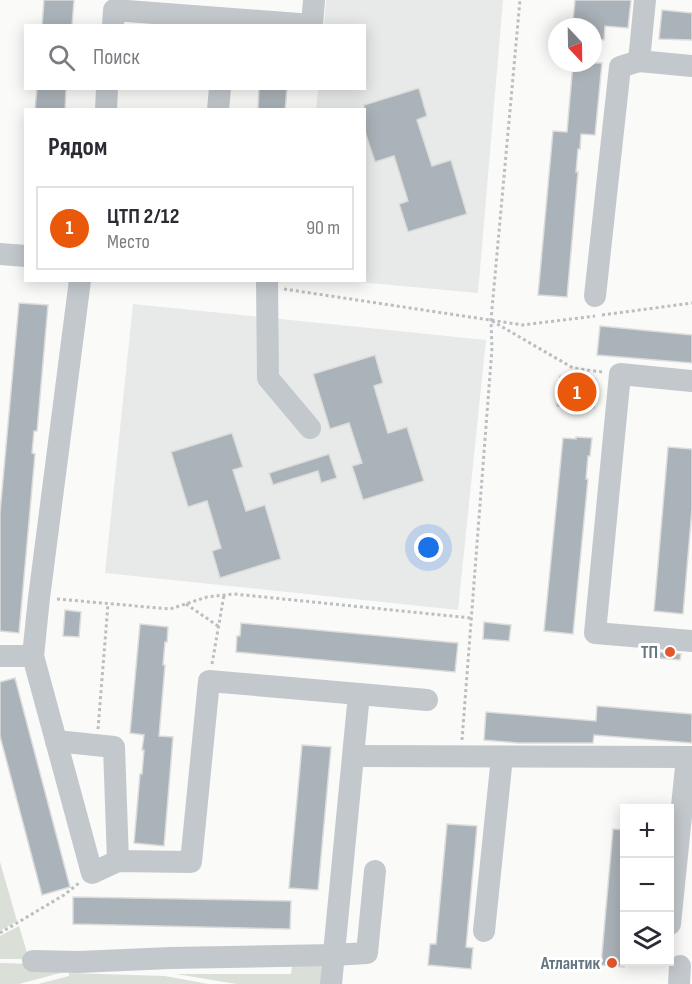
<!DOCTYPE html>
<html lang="ru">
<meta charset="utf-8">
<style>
:root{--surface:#fff;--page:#f7f7f7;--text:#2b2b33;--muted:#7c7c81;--line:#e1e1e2;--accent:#ea580c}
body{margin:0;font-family:"Sofia Sans Condensed",sans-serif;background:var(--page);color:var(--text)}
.controls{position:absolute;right:18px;bottom:18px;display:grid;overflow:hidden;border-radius:0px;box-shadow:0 3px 15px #0003}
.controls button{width:54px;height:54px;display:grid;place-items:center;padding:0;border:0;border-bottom:2px solid var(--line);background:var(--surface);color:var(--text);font:30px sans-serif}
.compass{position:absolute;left:548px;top:18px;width:54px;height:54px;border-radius:50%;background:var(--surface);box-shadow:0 3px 15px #0003;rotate:158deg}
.you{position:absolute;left:429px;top:548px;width:21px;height:21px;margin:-15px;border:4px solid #fff;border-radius:50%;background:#1a73e8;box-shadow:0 0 0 9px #1a73e833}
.badge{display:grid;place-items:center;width:39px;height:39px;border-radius:50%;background:var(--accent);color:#fff;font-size:20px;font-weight:700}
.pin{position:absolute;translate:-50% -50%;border:3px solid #fff;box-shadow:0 2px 6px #0006}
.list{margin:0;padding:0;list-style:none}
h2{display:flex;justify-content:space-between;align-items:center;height:78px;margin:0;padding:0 24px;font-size:26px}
h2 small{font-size:20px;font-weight:400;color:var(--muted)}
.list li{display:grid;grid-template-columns:39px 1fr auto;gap:18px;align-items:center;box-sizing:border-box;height:84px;margin:0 12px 12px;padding:0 12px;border:2px solid var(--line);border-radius:0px}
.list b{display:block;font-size:22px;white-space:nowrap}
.list p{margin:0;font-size:20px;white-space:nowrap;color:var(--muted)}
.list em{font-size:20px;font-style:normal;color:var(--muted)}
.icon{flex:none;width:33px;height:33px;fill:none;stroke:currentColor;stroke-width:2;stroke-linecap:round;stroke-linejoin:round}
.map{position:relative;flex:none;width:692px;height:984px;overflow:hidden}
.search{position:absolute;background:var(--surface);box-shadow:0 3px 15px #0003;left:24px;top:24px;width:342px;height:66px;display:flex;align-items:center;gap:15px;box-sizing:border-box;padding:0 21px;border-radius:0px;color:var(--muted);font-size:22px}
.panel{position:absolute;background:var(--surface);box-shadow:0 3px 15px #0003;left:24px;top:108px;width:342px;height:174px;border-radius:0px}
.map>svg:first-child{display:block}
</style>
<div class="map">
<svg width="692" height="984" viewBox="0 0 692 984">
<rect width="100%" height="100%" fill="#fafaf8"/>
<g fill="#e8e9e9">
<path d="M326,0H503L478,293L347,281L364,280V110H316L318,89L364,88V26L324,25Z"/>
<path d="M133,304L486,340L458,610L105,573Z"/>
</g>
<g fill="#dadfd7">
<path d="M0,862L17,921L0,931Z"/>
<path d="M19,926L29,959H0V936Z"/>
<path d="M0,963L33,964L64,972L19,984H0Z"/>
<path d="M321,965L324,984H237L176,974H291L292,966Z"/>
<path d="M69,973L165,976L208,984H38L69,976Z"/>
</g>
<g fill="#aab3b9" stroke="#dcdcda" stroke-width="1.5">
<path d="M44,0H74L72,26H42Z"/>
<path d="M575,0H631L628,28L605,26L604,40L593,39V27H576L577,22H573Z"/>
<path d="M662,10L692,13V40L659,39Z"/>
<path d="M573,63H602L595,135L581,134L580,149H578L576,172H578L567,297L538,295L553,131L567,132Z"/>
<path d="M37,88H66L65,110H35Z"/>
<path d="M259,88H287L285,110H258Z"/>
<path d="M419,88L427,116L417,120L432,166L451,160L467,214L408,232L399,204L408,201L394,156L375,162L364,129V105Z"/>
<path d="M19,303L48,305L37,431H34L32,453L35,454L19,633L0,631V513Z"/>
<path d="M600,326L692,335V363L597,355Z"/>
<path d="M375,355L383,383L374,386L388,433L407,427L424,481L363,500L352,466L362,463L349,423L330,429L313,374Z"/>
<path d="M560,376L596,379L594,408L557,406Z"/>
<path d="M232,433L243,467L233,470L246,511L265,505L281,559L220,578L212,551L221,548L207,501L188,507L171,452Z"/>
<path d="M576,437L592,438L590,456H588L586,479H588L573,634L544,631L563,438L576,439Z"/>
<path d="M668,447L692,449V509L683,614L654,611Z"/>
<path d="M329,454L337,478L321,483L318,471L273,485L269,473Z"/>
<path d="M65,610L81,612L79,637L63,636Z"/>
<path d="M484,622L511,625L509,641L483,639Z"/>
<path d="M241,623L458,643L455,672L236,652L237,636H240Z"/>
<path d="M140,624L168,627L167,642H165L163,665H165L159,736L173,737L164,846L134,843L140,774H142L144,750H142L144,735L130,733Z"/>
<path d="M659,652L681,654L680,660L658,658Z"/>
<path d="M15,678L70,887L42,895L0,736V682Z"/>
<path d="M597,706L692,714V743L594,735L593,743H518L484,740L486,712L596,721Z"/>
<path d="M302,745L331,747L318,890L289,888Z"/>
<path d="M447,824L477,826L466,947L473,948L471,969L428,965L430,944H436Z"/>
<path d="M613,829L624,830V967L601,965Z"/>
<path d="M73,897L291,901L290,929L73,924Z"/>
</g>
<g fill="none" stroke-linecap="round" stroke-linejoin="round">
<g stroke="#bbbfc2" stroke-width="3" stroke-dasharray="3 3" stroke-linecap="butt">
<path d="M284,289L523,325L595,316"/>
<path d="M602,315L692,303"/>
<path d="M492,321L573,368L602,372"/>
<path d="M57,599L170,609L207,597L234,594L471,618"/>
<path d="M186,604L218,626"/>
<path d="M212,664L224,595"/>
<path d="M98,729L108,604"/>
<path d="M462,740L492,348L491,320L520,0"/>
<path d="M0,933L64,895L79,883"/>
</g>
<g stroke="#c3c8cc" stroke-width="22">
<path d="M645,0L639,61L692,66"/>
<path d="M113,26L114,10L312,25L314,0"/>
<path d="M106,110L107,88"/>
<path d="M218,110L220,88"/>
<path d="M0,254L26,256"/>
<path d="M267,280L268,378L310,428"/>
<path d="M595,296L620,67L639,61"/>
<path d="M692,381L620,374L595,633L692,641"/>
<path d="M0,656H33L92,873L118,861L191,862L209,681L359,694L331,984"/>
<path d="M33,656L39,598L80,280"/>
<path d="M359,694L427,700"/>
<path d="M56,741L114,747L118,861"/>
<path d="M354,756L692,757"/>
<path d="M670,924L687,757"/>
<path d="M484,931L502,757"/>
<path d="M33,961L79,962L170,958L333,955L367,953L375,871"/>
<path d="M679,984L680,966"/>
</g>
</g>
<g fill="#e4572e" stroke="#fff" stroke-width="2">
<circle cx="670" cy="652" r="6"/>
<circle cx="612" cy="963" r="6"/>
</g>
<g text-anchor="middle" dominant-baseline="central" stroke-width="6" stroke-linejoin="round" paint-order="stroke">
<g font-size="18" font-weight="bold" fill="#657683" stroke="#fff" text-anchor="end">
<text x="658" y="652">ТП</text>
<text x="600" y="963">Атлантик</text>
</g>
</g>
</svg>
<div class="controls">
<button>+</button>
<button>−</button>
<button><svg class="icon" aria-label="layers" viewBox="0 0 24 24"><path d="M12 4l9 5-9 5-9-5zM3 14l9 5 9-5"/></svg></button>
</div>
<svg class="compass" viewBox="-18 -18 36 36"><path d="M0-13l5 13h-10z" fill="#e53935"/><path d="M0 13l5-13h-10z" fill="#7c7c81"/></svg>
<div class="you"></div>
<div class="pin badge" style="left:577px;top:392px">1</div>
<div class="search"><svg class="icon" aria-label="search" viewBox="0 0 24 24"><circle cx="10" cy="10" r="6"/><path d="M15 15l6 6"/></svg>Поиск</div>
<section class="panel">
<h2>Рядом<small></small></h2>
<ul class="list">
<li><span class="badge">1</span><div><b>ЦТП 2/12</b><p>Место</p></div><em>90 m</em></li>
</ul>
</section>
</div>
